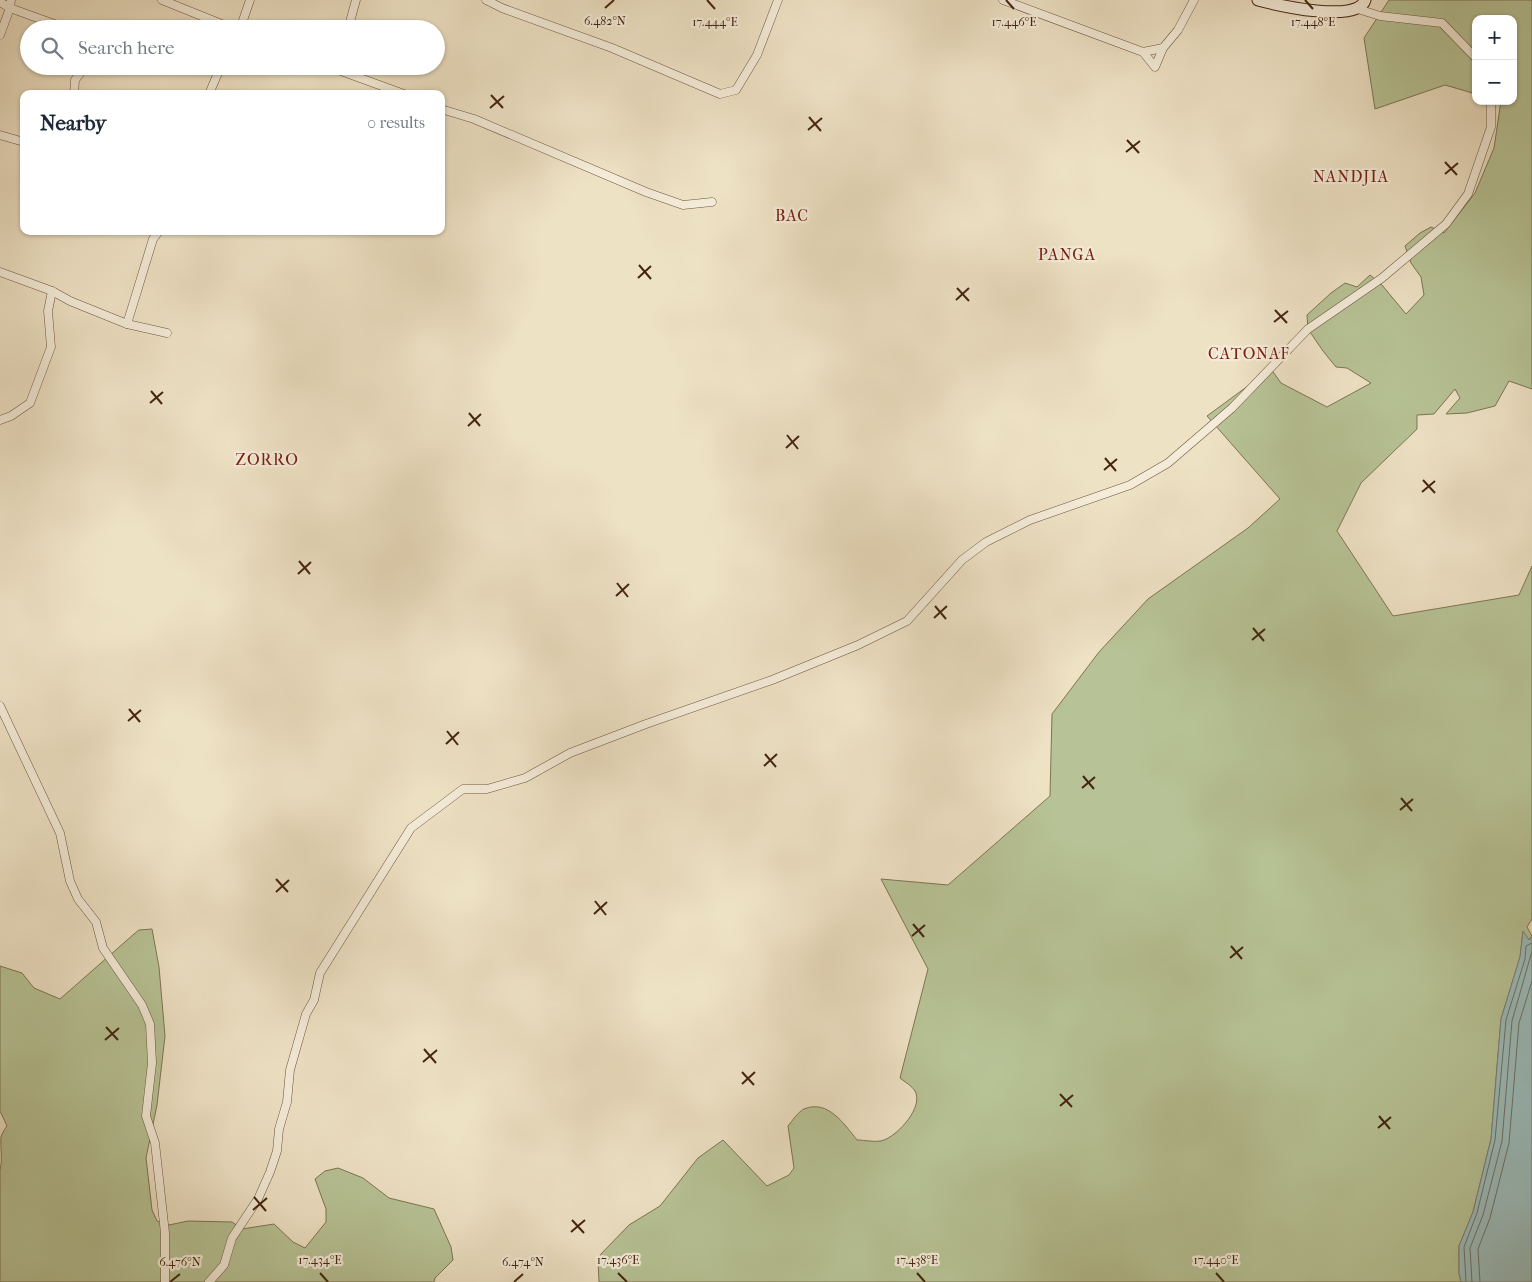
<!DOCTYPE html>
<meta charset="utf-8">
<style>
:root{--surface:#fff;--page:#f6f6f7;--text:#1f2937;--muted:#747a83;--line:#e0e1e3}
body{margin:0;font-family:"IM FELL French Canon",serif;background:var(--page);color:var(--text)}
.controls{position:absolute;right:15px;top:15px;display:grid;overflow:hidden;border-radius:10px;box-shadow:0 1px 4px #0004}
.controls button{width:45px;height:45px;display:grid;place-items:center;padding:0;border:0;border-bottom:1px solid var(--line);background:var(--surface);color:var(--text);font:25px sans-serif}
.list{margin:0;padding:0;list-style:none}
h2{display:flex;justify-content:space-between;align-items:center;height:65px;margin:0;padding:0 20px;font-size:21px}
h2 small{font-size:16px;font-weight:400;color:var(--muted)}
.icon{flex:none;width:28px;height:28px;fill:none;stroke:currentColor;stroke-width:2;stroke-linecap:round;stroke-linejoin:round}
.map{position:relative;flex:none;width:1532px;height:1282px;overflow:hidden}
.search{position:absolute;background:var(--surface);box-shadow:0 1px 4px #0004;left:20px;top:20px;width:425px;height:55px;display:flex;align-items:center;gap:12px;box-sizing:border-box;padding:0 18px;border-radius:28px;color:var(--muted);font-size:19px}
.panel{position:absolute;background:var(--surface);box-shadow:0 1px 4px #0004;left:20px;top:90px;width:425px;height:145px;border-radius:10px}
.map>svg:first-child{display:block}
</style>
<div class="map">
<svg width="1532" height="1282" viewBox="0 0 1532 1282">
<rect width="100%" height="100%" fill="#eee2c5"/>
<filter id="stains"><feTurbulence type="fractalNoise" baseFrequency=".004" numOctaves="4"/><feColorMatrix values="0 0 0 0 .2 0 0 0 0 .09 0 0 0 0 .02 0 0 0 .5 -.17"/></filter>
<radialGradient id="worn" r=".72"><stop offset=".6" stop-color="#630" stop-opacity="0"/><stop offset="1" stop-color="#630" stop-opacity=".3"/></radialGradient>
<g fill="#b7c396" stroke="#7e7453">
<path d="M1389,0H1532V389L1509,381L1495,406L1467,413L1446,414L1460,398L1455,389L1434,414L1417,415V429L1361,483L1337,531L1393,616L1519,595L1532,566V919L1527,927L1532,936L1529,940L1523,932L1520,957L1501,1019L1491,1139L1473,1212L1459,1246V1273L1461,1282H599L598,1260L601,1254L629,1225L660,1206L698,1158L723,1140L767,1186L789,1175L794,1168L788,1126C792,1121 798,1112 804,1109C828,1099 844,1124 857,1140C865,1140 877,1143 884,1140C898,1135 924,1107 915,1091C912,1086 905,1082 900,1078L928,969L881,879L948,885L1050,796L1052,714L1099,652L1148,599L1248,528L1280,499L1207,416L1271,369L1281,383L1327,407L1371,383L1347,368L1336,367L1323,351L1308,329L1307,315L1331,293L1345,283L1357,287L1370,275L1382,285L1406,314L1424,295L1421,277L1411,263L1405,246L1420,233L1431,227L1444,233L1475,193L1494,148L1501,101H1513V19H1476V94L1445,85L1375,109L1364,38Z"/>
<path d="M152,929L159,967L165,1036L157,1105L146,1158L152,1210L157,1221L169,1225L188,1221L232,1222L242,1229L274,1224L293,1242L305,1248L326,1222V1209L315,1179L325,1171L338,1168L363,1178L389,1198L434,1209L451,1247L453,1260L435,1278L434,1282H0V1170C3,1159 0,1147 1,1137C2,1133 5,1129 7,1126L0,1111V966L22,973L34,988L60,999L134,934L139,930Z"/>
</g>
<path fill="#9bbcbb" stroke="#798077" d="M1523,931L1529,940L1532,936V1282H1461L1459,1273V1246L1473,1212L1491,1139L1501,1019L1520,957Z"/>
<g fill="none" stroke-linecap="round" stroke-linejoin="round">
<g stroke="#707066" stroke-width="1">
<path d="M1466,1282L1464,1247L1477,1213L1495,1140L1506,1020L1525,959L1526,946L1532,943"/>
<path d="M1472,1282L1470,1248L1483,1215L1502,1141L1512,1021L1532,951"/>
<path d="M1480,1282L1478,1249L1490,1218L1509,1143L1519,1023L1532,981"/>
</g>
<defs>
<g id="street">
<path d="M162,0L234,29"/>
<path d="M486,0L502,8L612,48L720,94L736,90L757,55L778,0"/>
<path d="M1003,0L1143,52L1163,48L1178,30L1194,0"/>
<path d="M0,2L10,8L68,29"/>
<path d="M1358,9L1380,16L1442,23L1476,58"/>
<path d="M240,29L250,0"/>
<path d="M348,29L356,0"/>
<path d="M0,35L10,8L11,0"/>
<path d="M1143,52L1155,67L1163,48"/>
<path d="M327,66L404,94"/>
<path d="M74,94L75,80L81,72L82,66"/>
<path d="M209,94L221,66"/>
<path d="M441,109L474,119L646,192L683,205L712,202"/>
<path d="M0,135L24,142"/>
<path d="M0,272L52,291L70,301L127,324L167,333"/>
<path d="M127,324L153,239L159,231"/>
<path d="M0,420L11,416L30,403L51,347L48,311L52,291"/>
<path d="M0,706L60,833L70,881L78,899L96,922L103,948L142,1005L150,1024L152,1063L146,1116L155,1143L165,1233V1282"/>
<path d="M209,1282L224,1265L232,1238L258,1199L270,1172L277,1151L279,1129L287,1102L290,1070L306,1014L314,1000L320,973L411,828L463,789H487L525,778L570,753L646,724L772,680L858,645L907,621L962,560L986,542L1030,520L1130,485L1168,463L1232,408L1308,329L1382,278L1446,224L1468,194L1491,127V101"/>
</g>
<path id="secondary" d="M1258,0C1277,5 1358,24 1365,0"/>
</defs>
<use href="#street" stroke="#6f543d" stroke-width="9"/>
<use href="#secondary" stroke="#452510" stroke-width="13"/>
<use href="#street" stroke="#f4ecd9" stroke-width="8"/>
<use href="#secondary" stroke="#f4ecd9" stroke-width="11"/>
</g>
<path fill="none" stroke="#452510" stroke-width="2" d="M707,0L715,9M1006,0L1014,9M1305,0L1313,9M605,8L614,0M491,95L503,108M490,108L504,96M809,117L821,131M808,130L822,118M1127,140L1139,153M1126,152L1140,141M1445,162L1457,175M1445,174L1458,163M639,265L651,279M638,278L651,266M957,288L969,301M956,300L969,288M1275,310L1287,323M1274,322L1288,311M151,391L162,404M150,403L163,392M469,413L480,426M468,426L481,414M787,435L798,449M786,448L799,436M1105,458L1116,471M1104,470L1117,459M1423,480L1435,493M1422,492L1435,481M299,561L310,574M298,574L311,562M617,583L628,597M616,596L629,584M935,606L946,619M934,618L947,606M1253,628L1264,641M1252,640L1265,629M129,709L140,722M128,721L141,710M447,731L458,745M446,744L459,732M765,754L776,767M764,766L777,754M1083,776L1094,789M1082,788L1095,777M1401,798L1412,811M1400,810L1413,799M276,879L288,892M276,892L289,880M595,901L606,915M594,914L607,902M913,924L924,937M912,936L925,925M1231,946L1242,959M1230,958L1243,947M106,1027L118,1040M105,1040L119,1028M424,1049L436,1063M423,1062L437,1050M742,1072L754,1085M742,1084L755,1072M1060,1094L1072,1107M1060,1106L1073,1095M1379,1116L1390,1129M1378,1128L1391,1117M254,1197L266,1211M253,1210L267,1198M572,1220L584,1233M571,1232L585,1220M320,1273L328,1282M618,1273L627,1282M917,1273L925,1282M1216,1273L1224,1282M170,1282L180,1274M514,1282L523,1274"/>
<g text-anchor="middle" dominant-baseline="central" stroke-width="4.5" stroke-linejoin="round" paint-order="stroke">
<g font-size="16" letter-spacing="1" fill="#7a1f14" stroke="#f4ecd9">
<text x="1351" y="176">NANDJIA</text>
<text x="792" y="215">BAC</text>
<text x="1067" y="254">PANGA</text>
<text x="1249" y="353">CATONAF</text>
<text x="267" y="459">ZORRO</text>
</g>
</g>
<g font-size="12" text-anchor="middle" fill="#452510" stroke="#f4ecd9" stroke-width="4.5" stroke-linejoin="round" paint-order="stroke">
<text x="605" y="25">6.482°N</text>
<text x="715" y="26">17.444°E</text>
<text x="1014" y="26">17.446°E</text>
<text x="1313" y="26">17.448°E</text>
<text x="320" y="1264">17.434°E</text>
<text x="618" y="1264">17.436°E</text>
<text x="917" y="1264">17.438°E</text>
<text x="1216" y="1264">17.440°E</text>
<text x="180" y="1266">6.476°N</text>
<text x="523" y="1266">6.474°N</text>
</g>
<rect width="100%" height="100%" filter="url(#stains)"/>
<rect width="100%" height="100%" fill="url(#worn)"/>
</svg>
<div class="controls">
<button>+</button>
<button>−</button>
</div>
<div class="search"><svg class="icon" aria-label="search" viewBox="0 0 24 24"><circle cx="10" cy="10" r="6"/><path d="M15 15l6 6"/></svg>Search here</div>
<section class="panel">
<h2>Nearby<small>0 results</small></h2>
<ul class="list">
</ul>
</section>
</div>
